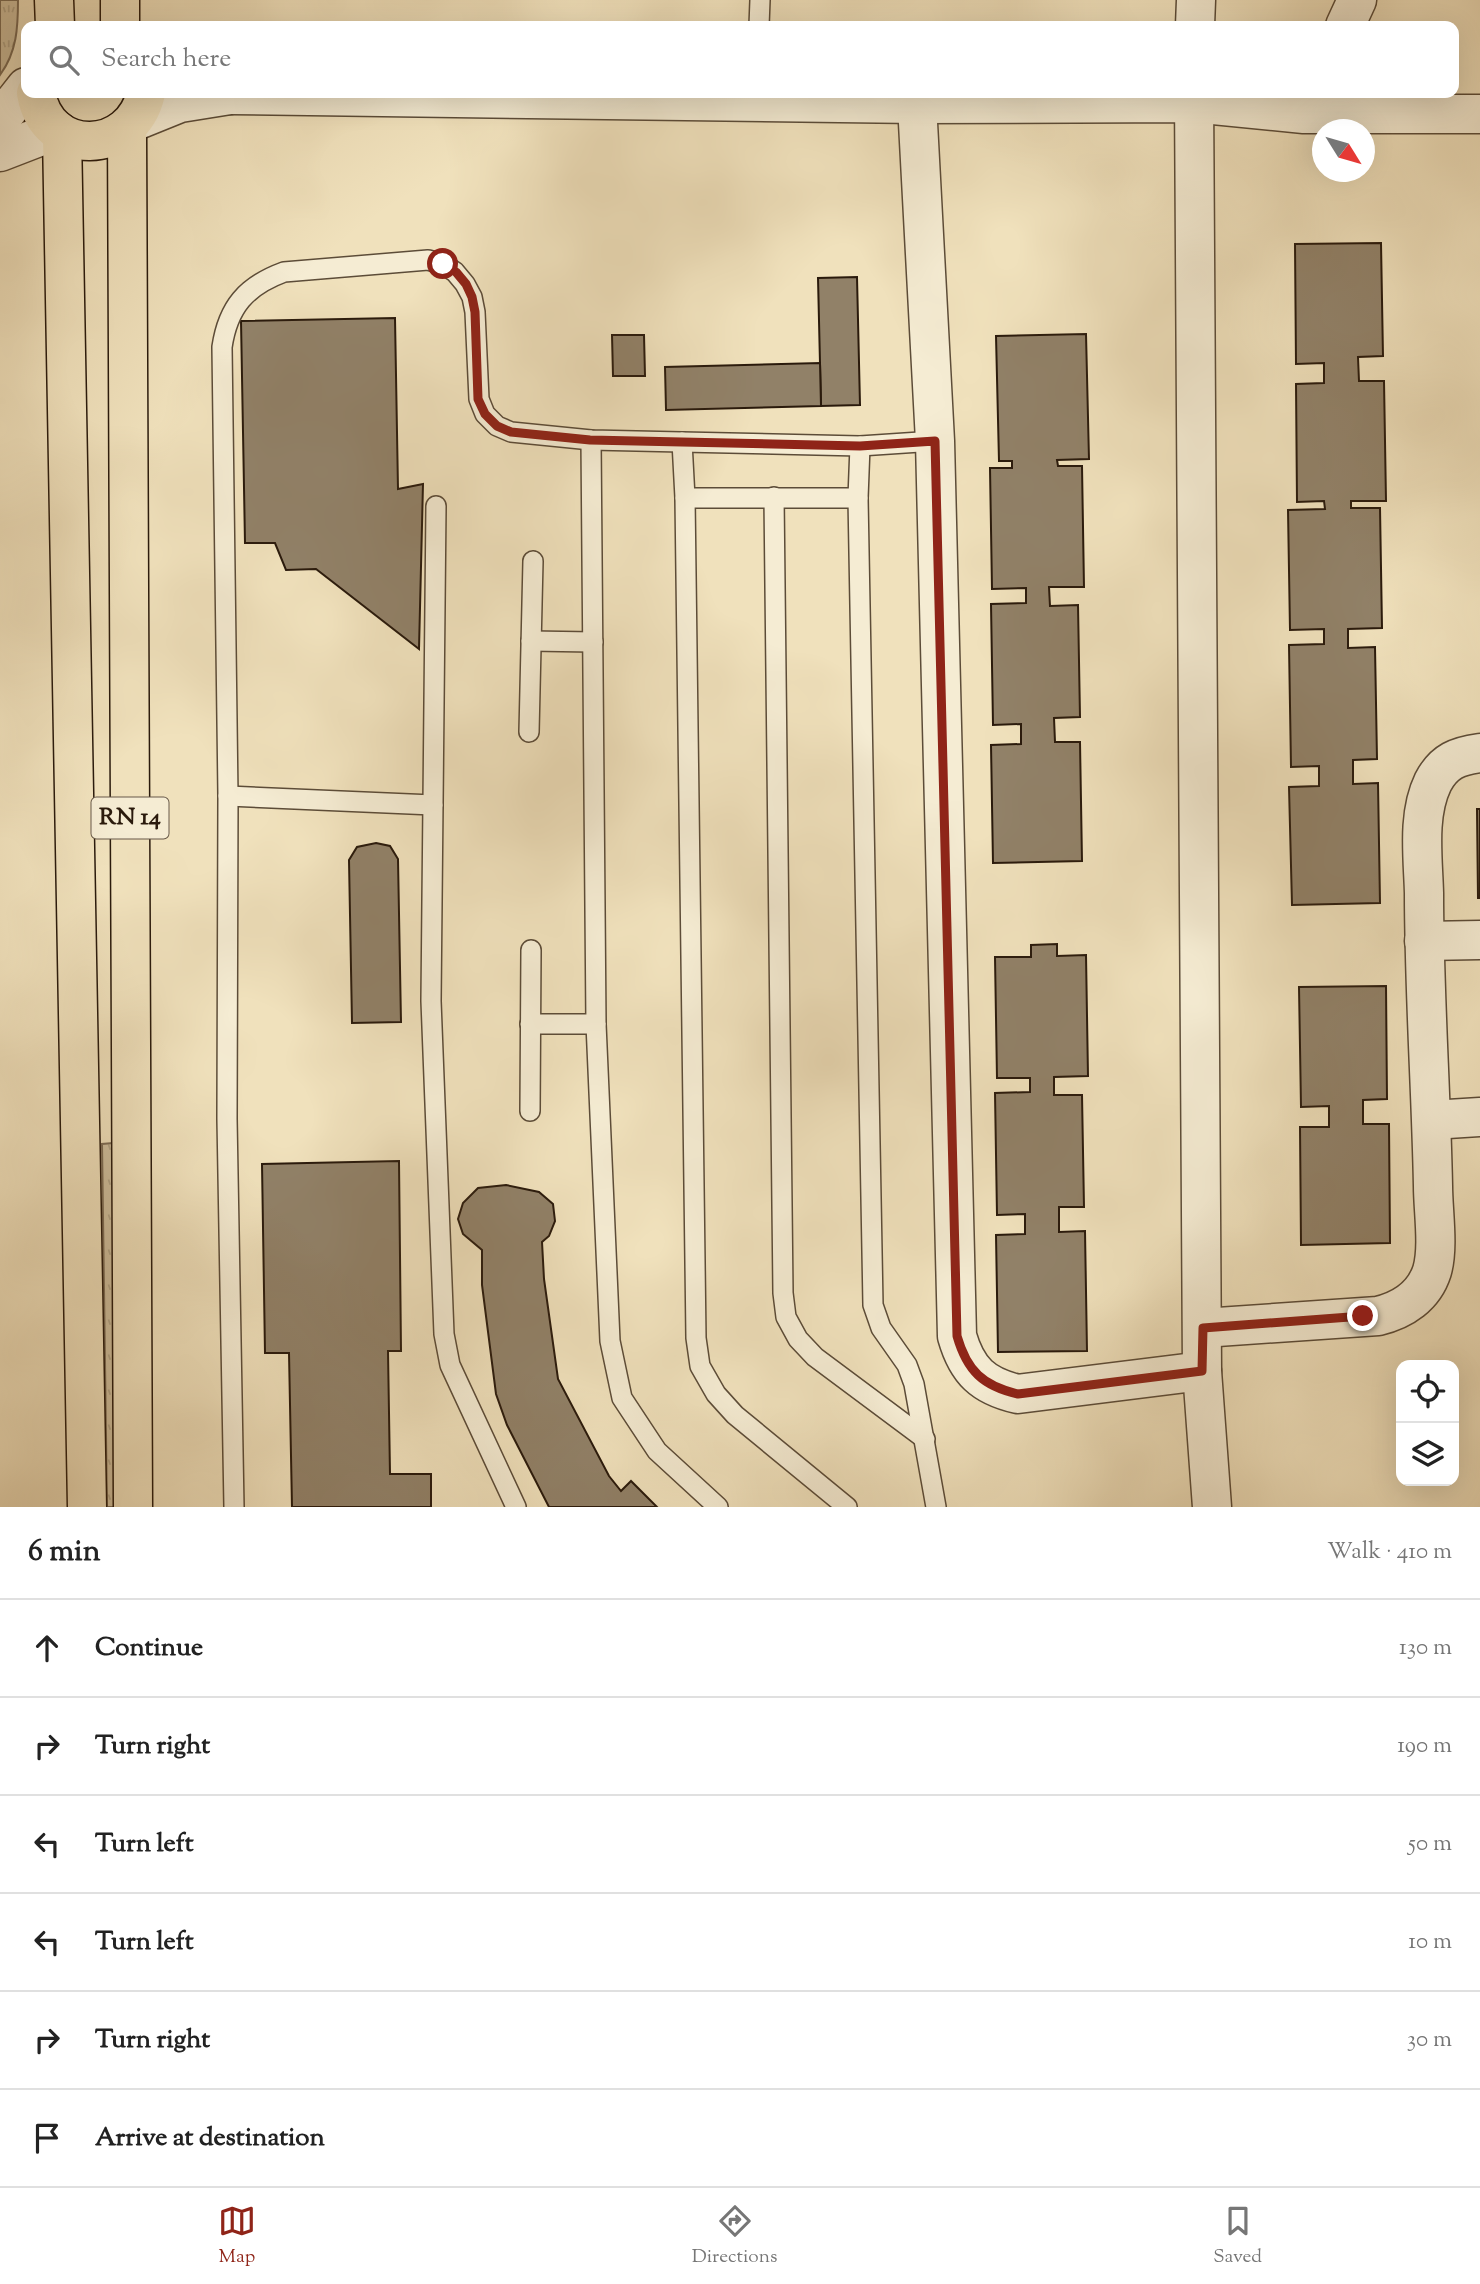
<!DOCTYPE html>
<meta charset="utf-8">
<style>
:root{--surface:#fff;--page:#f6f6f6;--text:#222;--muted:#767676;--line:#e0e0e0;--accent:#8f2418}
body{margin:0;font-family:"Sorts Mill Goudy",serif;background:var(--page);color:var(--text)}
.controls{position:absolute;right:21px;bottom:21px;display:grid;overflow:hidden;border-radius:14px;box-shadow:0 7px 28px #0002}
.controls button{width:63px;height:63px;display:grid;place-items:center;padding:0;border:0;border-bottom:2px solid var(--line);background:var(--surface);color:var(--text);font:35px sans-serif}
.compass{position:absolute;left:1312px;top:119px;width:63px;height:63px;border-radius:50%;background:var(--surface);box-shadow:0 7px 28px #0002;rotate:127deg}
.stop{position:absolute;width:21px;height:21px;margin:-16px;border:5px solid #8f2418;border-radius:50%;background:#fff}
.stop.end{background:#8f2418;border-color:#fff;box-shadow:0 2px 7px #0008}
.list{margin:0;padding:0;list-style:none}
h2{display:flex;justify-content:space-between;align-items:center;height:91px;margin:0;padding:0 28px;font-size:30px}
h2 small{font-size:23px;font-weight:400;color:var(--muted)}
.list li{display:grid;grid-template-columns:46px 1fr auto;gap:21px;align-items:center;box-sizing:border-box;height:98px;padding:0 28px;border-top:2px solid var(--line)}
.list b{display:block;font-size:26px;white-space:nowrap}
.list em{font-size:23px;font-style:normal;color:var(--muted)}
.icon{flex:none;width:38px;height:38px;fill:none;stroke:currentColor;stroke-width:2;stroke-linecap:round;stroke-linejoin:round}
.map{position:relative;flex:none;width:1480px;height:1507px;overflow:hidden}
.search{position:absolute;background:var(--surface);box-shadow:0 7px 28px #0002;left:21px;right:21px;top:21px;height:77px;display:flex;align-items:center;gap:18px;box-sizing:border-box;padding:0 24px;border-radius:14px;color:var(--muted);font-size:26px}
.sheet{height:679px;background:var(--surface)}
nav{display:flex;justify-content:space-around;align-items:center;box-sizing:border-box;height:98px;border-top:2px solid var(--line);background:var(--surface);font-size:19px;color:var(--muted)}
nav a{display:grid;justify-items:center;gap:4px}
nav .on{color:var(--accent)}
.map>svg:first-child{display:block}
</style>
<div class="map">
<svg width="1480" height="1507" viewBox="0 0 1480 1507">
<defs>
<pattern id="grass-tufts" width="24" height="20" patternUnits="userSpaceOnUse" patternTransform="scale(1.75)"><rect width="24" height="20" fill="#cebf9e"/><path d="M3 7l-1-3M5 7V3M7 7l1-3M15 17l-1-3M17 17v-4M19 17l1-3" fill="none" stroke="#b1a487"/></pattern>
</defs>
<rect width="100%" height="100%" fill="#f0e1bc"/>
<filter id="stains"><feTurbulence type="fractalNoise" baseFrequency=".00286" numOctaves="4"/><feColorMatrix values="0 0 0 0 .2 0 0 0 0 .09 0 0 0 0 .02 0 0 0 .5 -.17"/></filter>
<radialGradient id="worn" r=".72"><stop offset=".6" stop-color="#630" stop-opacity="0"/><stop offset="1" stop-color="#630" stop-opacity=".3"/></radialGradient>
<g fill="url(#grass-tufts)" stroke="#7c6c55" stroke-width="2">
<path d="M0,0H18C18,27 17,52 0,75Z"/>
<path d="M125,1142L128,1507H107L102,1144Z"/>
</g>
<g fill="#918168" stroke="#2a1a0c" stroke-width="2">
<path d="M1381,243L1383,356L1358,357L1359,381H1384L1386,501H1351V508H1380L1382,628L1348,629V648L1375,647L1377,759L1353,760V784L1378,783L1380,903L1292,905L1289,787L1319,786V766L1291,767L1289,645L1324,644V629L1290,630L1288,510L1325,509L1324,501L1297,502L1296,384L1324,383V363L1296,364L1295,244Z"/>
<path d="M857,277L860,405L821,406L818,278Z"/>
<path d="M395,318L398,489L423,484L419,649L316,569L286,570L275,543H245L241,321Z"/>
<path d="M1086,334L1089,459L1057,460L1058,466H1082L1084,587H1049L1050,606L1078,605L1080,717L1054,718L1055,742H1080L1082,861L993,863L991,745L1021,744V724L993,725L991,604L1026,603V588L992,589L990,468H1012V461H999L996,336Z"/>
<path d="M612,335H644L645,376H613Z"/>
<path d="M820,363L821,406L666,410L665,367Z"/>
<path d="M1477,809H1480V898H1478Z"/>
<path d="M376,843L390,846L398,859L401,1022L352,1023L349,860L357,847Z"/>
<path d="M1057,944V956L1086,955L1088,1076L1054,1077V1095H1082L1084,1207H1059V1232L1085,1231L1087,1351L998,1352L996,1235L1025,1234V1214L997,1215L995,1093L1030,1092V1078H997L995,957H1031V945Z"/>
<path d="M1386,986L1387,1099L1363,1100V1124H1389L1390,1243L1301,1245L1300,1127H1329V1106L1301,1107L1299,987Z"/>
<path d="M399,1161L401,1351H388L390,1474H431V1507H292L289,1353H265L262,1164Z"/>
<path d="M506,1185L539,1192L553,1204L555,1221L549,1236L542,1242L544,1279L558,1379L609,1476L621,1491L631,1481L657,1507H549L507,1425L496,1394L482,1285V1250L463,1234L458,1219L463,1203L478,1188Z"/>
</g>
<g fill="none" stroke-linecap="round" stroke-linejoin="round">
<defs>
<g id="lane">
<path d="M759,26L760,0"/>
<path d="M591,440L596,1024L610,1341L622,1398L657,1451L718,1507"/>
<path d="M682,442L685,498L696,1338L700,1366L716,1394L735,1415L847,1507"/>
<path d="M860,446L858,498L873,1305L881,1328L907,1365L914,1384L936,1507"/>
<path d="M774,497L783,1293L786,1317L798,1339L815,1357L925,1439"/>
<path d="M685,498H858"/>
<path d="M436,506L431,1001L444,1334L450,1365L516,1507"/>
<path d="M531,641L593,642"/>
<path d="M529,732L533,561"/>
<path d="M228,796L433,805"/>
<path d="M530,1024H596"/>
<path d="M530,1111L531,950"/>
<path d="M234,1507L227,1119L228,796L222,347C228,307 246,286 284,272L428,260L443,264L455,272L465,284L472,297L475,312L479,399L485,414L497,426L511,432L591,440L682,442L860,446L935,441"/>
</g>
<g id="street">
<path d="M1195,26L1196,0"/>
<path d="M1345,26L1357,0"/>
<path d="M217,93L230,95L917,104L1193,103L1304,114H1480"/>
<path d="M1194,93L1202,1371L1212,1507"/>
<path d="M917,104L935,441L957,1336C967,1371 983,1386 1018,1394L1202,1371"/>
<path d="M0,120L26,87"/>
<path d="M133,122L180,103L230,95"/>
<path d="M0,152L57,130"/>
<path d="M1424,941L1480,940"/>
<path d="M1432,1120L1480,1117"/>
<path d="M1203,1328L1378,1316C1403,1310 1424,1296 1432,1271C1439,1247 1433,1211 1433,1186C1431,1088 1424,990 1424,893C1423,857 1417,815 1433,782C1444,761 1458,756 1480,753"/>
</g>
<g id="highway">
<path d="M54,0L55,26"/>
<path d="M120,0V26"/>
<path d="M36,93C47,158 132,156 146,93"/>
<path d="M127,128L133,1507"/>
<path d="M62,134L87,1507"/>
</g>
</defs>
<use href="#lane" stroke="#5c4c38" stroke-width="22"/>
<use href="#street" stroke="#5c4c38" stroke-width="41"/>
<use href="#highway" stroke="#2a1a0c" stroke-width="41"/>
<use href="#lane" stroke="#f5ecd3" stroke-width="19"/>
<use href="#street" stroke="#f5ecd3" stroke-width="38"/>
<use href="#highway" stroke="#f0e1bc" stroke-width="38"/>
</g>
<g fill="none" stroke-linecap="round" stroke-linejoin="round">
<path stroke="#8f2418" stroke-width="9" d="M443,264L456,272L466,284L472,297L475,312L478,399L485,414L497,426L511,432L590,440L682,442L860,446L935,441L957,1336C967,1371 983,1386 1018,1394L1202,1371L1203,1328L1363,1316"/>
</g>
<g text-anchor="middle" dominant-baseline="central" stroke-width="6" stroke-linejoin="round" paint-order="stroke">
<rect fill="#f5ecd3" stroke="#675948" stroke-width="2" x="91.5" y="797.5" width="77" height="41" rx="5"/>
<g font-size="24" font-weight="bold" fill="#2a1a0c">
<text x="130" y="818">RN 14</text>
</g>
</g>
<rect width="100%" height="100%" filter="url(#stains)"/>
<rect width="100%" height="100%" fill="url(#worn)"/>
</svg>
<div class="controls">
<button><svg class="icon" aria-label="locate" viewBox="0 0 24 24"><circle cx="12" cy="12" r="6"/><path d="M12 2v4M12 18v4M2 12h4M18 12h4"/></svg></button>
<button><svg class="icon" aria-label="layers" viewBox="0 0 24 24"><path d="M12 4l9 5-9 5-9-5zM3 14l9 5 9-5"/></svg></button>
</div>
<svg class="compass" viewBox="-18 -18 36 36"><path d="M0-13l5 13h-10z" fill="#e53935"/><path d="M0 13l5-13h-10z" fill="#767676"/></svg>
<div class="stop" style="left:443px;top:264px"></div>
<div class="stop end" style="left:1363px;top:1316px"></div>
<div class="search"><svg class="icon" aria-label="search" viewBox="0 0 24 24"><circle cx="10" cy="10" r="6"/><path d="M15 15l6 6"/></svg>Search here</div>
</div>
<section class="sheet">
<h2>6 min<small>Walk · 410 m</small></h2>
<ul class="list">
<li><svg class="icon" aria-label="ahead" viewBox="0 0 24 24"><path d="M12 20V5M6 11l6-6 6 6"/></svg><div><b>Continue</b></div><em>130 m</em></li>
<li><svg class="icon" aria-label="right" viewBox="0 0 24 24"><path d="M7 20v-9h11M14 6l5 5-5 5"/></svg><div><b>Turn right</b></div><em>190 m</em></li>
<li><svg class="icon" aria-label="left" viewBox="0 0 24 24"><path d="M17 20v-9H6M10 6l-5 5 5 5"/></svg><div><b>Turn left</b></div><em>50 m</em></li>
<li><svg class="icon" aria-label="left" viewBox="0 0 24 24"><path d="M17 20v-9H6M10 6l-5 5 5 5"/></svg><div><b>Turn left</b></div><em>10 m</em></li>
<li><svg class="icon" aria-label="right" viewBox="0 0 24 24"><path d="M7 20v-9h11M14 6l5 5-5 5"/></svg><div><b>Turn right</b></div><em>30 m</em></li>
<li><svg class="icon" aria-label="arrive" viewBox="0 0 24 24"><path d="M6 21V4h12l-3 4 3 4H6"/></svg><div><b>Arrive at destination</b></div></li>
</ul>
</section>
<nav>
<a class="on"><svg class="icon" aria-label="map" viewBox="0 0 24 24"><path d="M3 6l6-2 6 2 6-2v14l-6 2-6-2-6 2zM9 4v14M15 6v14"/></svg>Map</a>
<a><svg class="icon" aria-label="directions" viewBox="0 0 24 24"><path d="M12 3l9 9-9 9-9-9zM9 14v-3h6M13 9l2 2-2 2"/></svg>Directions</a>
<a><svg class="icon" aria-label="saved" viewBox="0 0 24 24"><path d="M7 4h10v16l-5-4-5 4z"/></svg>Saved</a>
</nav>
